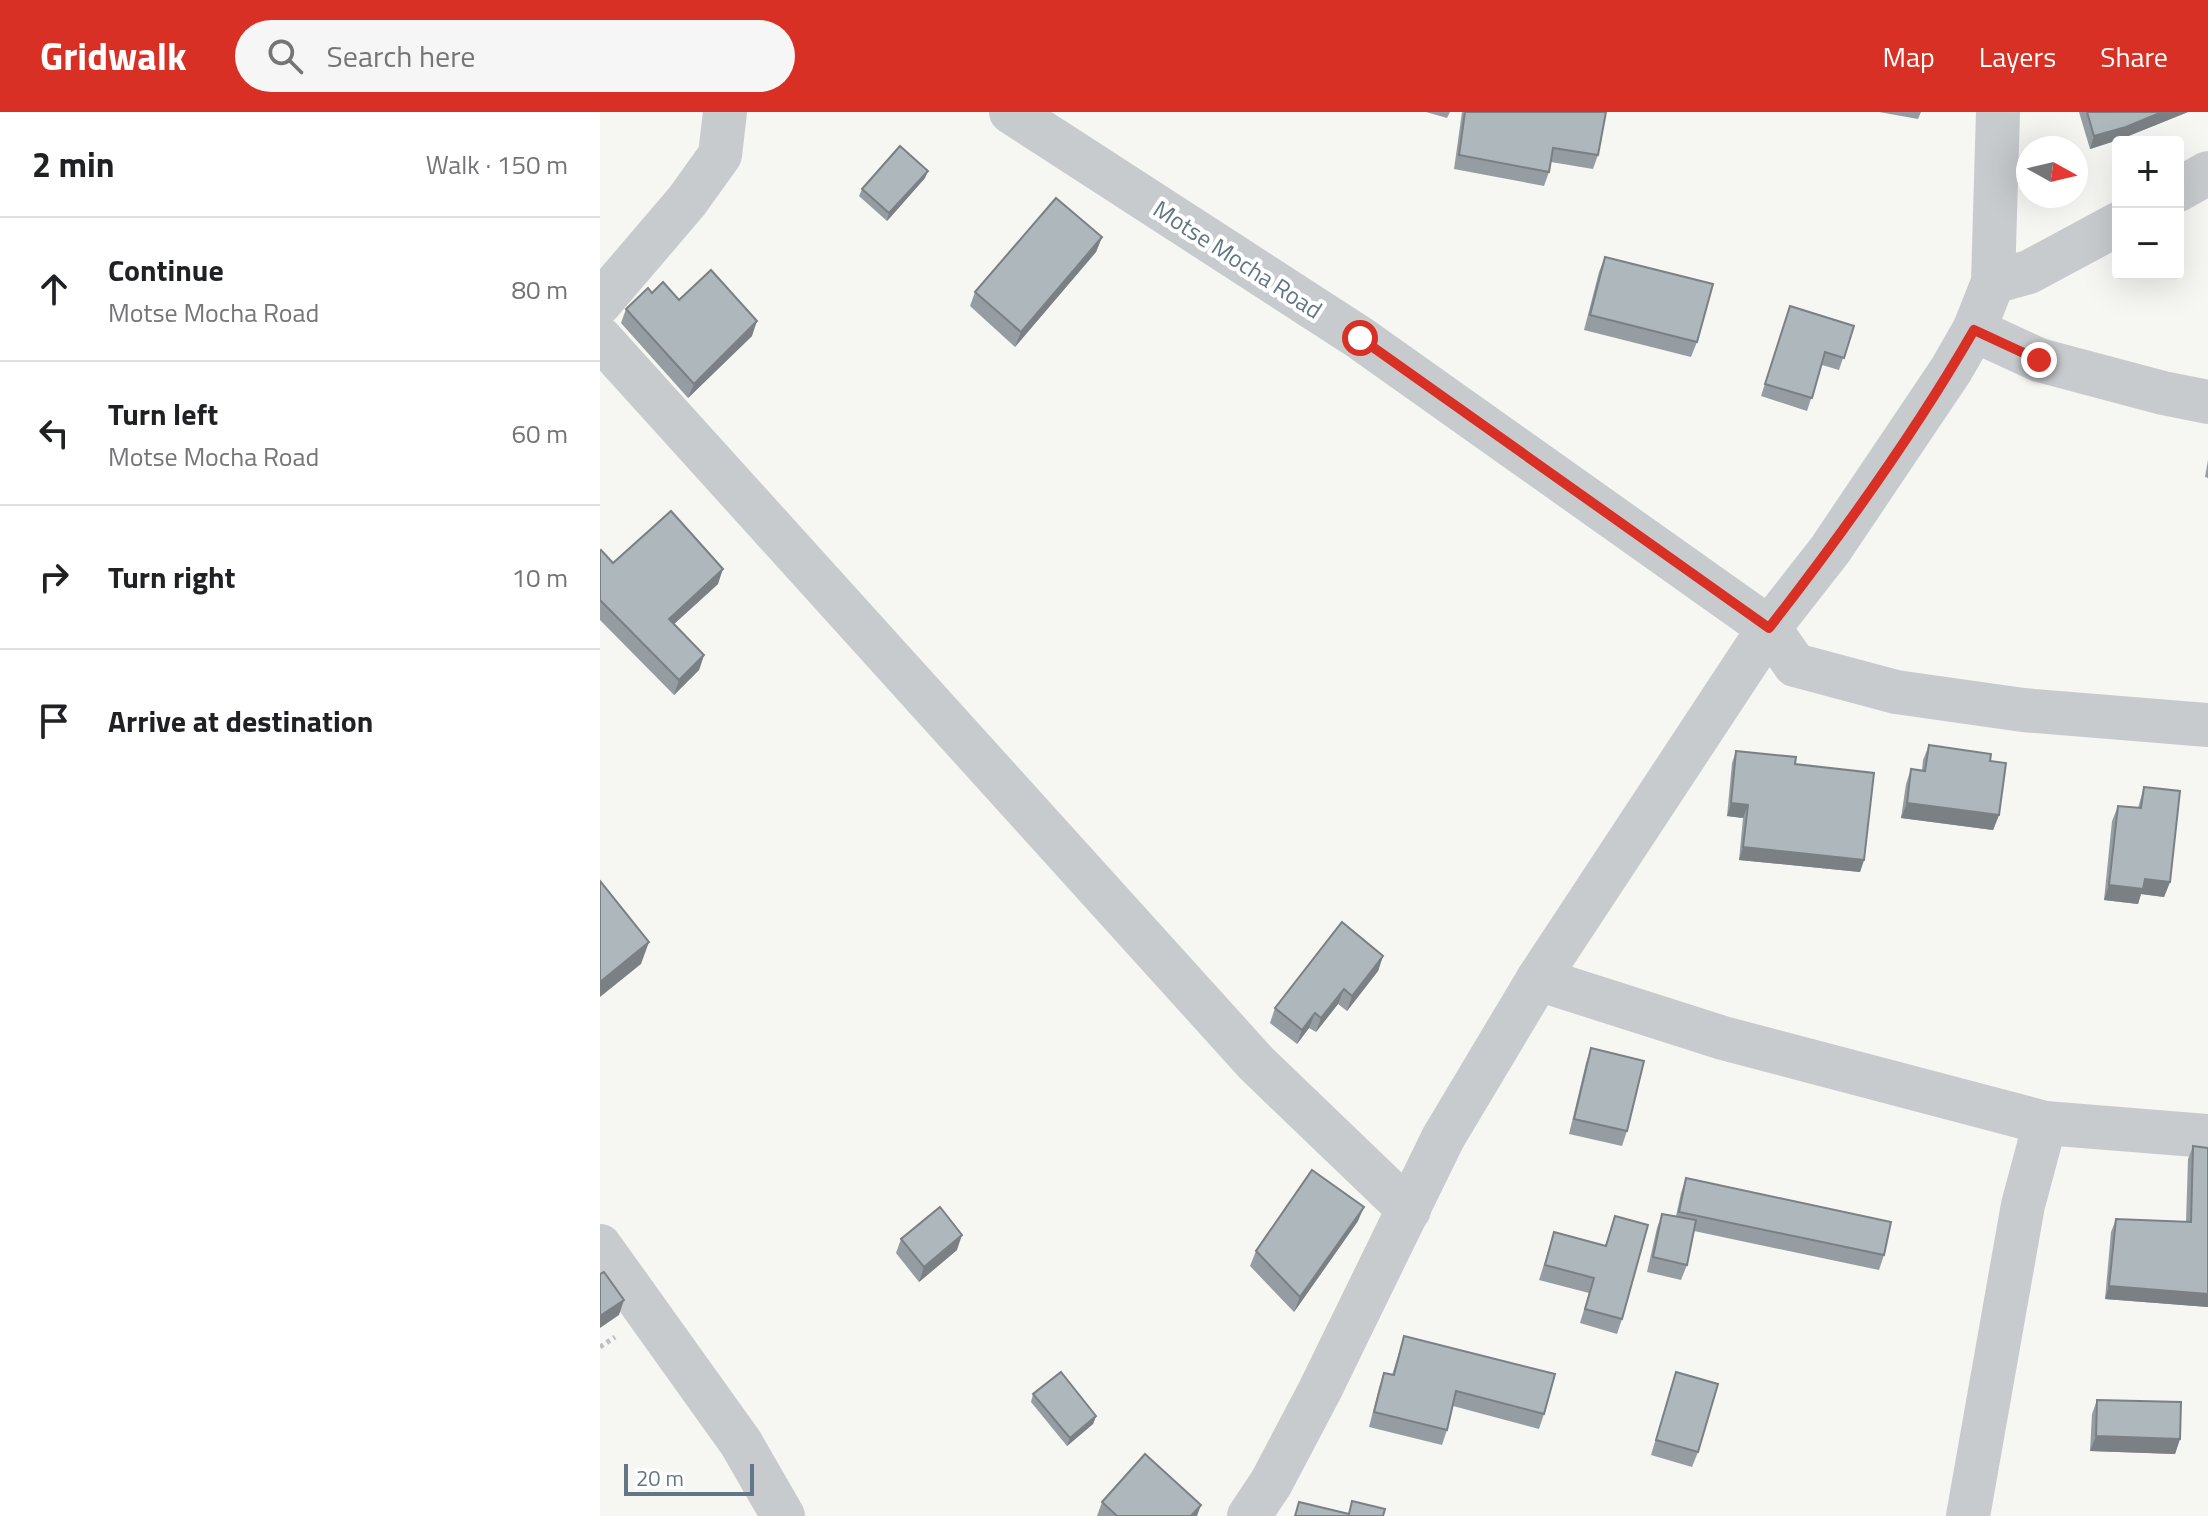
<!DOCTYPE html>
<meta charset="utf-8">
<style>
:root{--surface:#fff;--page:#f6f6f6;--text:#202124;--muted:#757577;--line:#e0e0e0;--accent:#d93025}
body{margin:0;font-family:"Titillium Web",sans-serif;background:var(--page);color:var(--text)}
.controls{position:absolute;right:24px;top:24px;display:grid;overflow:hidden;border-radius:8px;box-shadow:0 8px 32px #0002}
.controls button{width:72px;height:72px;display:grid;place-items:center;padding:0;border:0;border-bottom:2px solid var(--line);background:var(--surface);color:var(--text);font:40px sans-serif}
.compass{position:absolute;left:1416px;top:24px;width:72px;height:72px;border-radius:50%;background:var(--surface);box-shadow:0 8px 32px #0002;rotate:98deg}
.scale{position:absolute;left:24px;bottom:20px;width:130px;box-sizing:border-box;padding-left:8px;border:4px solid #627786;border-top:0;font-size:22px;line-height:28px;white-space:nowrap;color:#627786;-webkit-text-stroke:6px #fff;paint-order:stroke}
.stop{position:absolute;width:24px;height:24px;margin:-18px;border:6px solid #d93025;border-radius:50%;background:#fff}
.stop.end{background:#d93025;border-color:#fff;box-shadow:0 2px 8px #0008}
.list{margin:0;padding:0;list-style:none}
h2{display:flex;justify-content:space-between;align-items:center;height:104px;margin:0;padding:0 32px;font-size:34px}
h2 small{font-size:26px;font-weight:400;color:var(--muted)}
.list li{display:grid;grid-template-columns:52px 1fr auto;gap:24px;align-items:center;box-sizing:border-box;height:144px;padding:0 32px;border-top:2px solid var(--line)}
.list b{display:block;font-size:30px;white-space:nowrap}
.list p{margin:0;font-size:26px;white-space:nowrap;color:var(--muted)}
.list em{font-size:26px;font-style:normal;color:var(--muted)}
.icon{flex:none;width:44px;height:44px;fill:none;stroke:currentColor;stroke-width:2;stroke-linecap:round;stroke-linejoin:round}
.map{position:relative;flex:none;width:1608px;height:1404px;overflow:hidden}
header{display:flex;align-items:center;gap:48px;box-sizing:border-box;height:112px;padding:0 40px;background:var(--accent);color:#fff}
header strong{font-size:38px}
nav{display:flex;gap:44px;margin-inline-start:auto;font-size:28px}
.search{width:560px;height:72px;background:var(--page);display:flex;align-items:center;gap:20px;box-sizing:border-box;padding:0 28px;border-radius:44px;color:var(--muted);font-size:30px}
main{display:flex}
aside{flex:1;background:var(--surface)}
.map>svg:first-child{display:block}
</style>
<header>
<strong>Gridwalk</strong>
<div class="search"><svg class="icon" aria-label="search" viewBox="0 0 24 24"><circle cx="10" cy="10" r="6"/><path d="M15 15l6 6"/></svg>Search here</div>
<nav><a>Map</a><a>Layers</a><a>Share</a></nav>
</header>
<main>
<aside>
<h2>2 min<small>Walk · 150 m</small></h2>
<ul class="list">
<li><svg class="icon" aria-label="ahead" viewBox="0 0 24 24"><path d="M12 20V5M6 11l6-6 6 6"/></svg><div><b>Continue</b><p>Motse Mocha Road</p></div><em>80 m</em></li>
<li><svg class="icon" aria-label="left" viewBox="0 0 24 24"><path d="M17 20v-9H6M10 6l-5 5 5 5"/></svg><div><b>Turn left</b><p>Motse Mocha Road</p></div><em>60 m</em></li>
<li><svg class="icon" aria-label="right" viewBox="0 0 24 24"><path d="M7 20v-9h11M14 6l5 5-5 5"/></svg><div><b>Turn right</b></div><em>10 m</em></li>
<li><svg class="icon" aria-label="arrive" viewBox="0 0 24 24"><path d="M6 21V4h12l-3 4 3 4H6"/></svg><div><b>Arrive at destination</b></div></li>
</ul>
</aside>
<div class="map">
<svg width="1608" height="1404" viewBox="0 0 1608 1404">
<rect width="100%" height="100%" fill="#f6f6f2"/>
<g fill="none" stroke-linecap="round" stroke-linejoin="round">
<path stroke="#bec1c3" stroke-width="5" stroke-dasharray="4 4" stroke-linecap="butt" d="M0,1235L15,1225"/>
<g stroke="#c8cbce" stroke-width="44">
<path d="M411,0L760,226L1169,516L1230,438L1351,258L1374,218L1393,170L1398,0"/>
<path d="M1578,78L1608,61"/>
<path d="M1393,170L1429,160L1518,112"/>
<path d="M0,191L87,89L120,43L125,0"/>
<path d="M1374,218L1439,248L1563,281L1608,290"/>
<path d="M0,226L656,951L809,1098"/>
<path d="M938,867L1123,926L1445,1011L1608,1024"/>
<path d="M0,1134L141,1331L183,1404"/>
<path d="M649,1404L671,1371L720,1278L843,1026L938,867L1169,516L1195,553L1296,580L1423,598L1608,613"/>
<path d="M1368,1404L1423,1093L1445,1011"/>
</g>
</g>
<g fill="#969da2">
<path d="M826,0H850L847,6Z"/>
<path d="M862,0H1006L998,43L993,57L951,50L949,60L944,74L854,57Z"/>
<path d="M1279,0H1321L1318,7Z"/>
<path d="M1479,0H1588L1521,27L1490,37Z"/>
<path d="M325,66L287,109L259,84L262,77Z"/>
<path d="M502,125L496,140L415,235L370,194L375,180Z"/>
<path d="M1005,145L1097,230L1091,245L984,218L999,160Z"/>
<path d="M52,181L79,188L152,224L88,286L21,211L26,197Z"/>
<path d="M1186,206L1254,214L1239,258L1222,253L1207,299L1161,284Z"/>
<path d="M1608,348V366L1605,365Z"/>
<path d="M0,439L13,451L118,472L74,512L104,543L99,558L74,583L0,508Z"/>
<path d="M1329,633L1390,649L1399,703L1393,718L1301,706L1306,672L1311,657L1322,658L1323,648Z"/>
<path d="M1136,639L1195,652L1264,748L1260,760L1139,748L1143,706L1127,704L1132,651Z"/>
<path d="M1544,675L1570,770L1564,785L1541,782L1538,792L1504,788L1512,709L1518,694L1538,696Z"/>
<path d="M783,844L778,859L747,899L738,892L716,920L709,916L697,932L670,911L675,896Z"/>
<path d="M991,936L1027,1019L1022,1034L969,1022L986,951Z"/>
<path d="M1593,1034L1608,1195L1505,1187L1511,1120L1516,1107L1586,1110L1588,1047Z"/>
<path d="M1086,1066L1284,1143L1279,1158L1094,1119L1087,1153L1081,1168L1047,1160L1057,1116L1062,1102L1076,1104L1081,1081Z"/>
<path d="M1015,1104L1022,1207L1017,1222L980,1211L989,1181L939,1168L954,1120L1005,1134Z"/>
<path d="M758,1109L694,1200L650,1154L656,1139Z"/>
<path d="M301,1127L357,1138L319,1170L296,1141Z"/>
<path d="M804,1224L944,1302L939,1317L853,1294L847,1318L842,1333L769,1315L779,1276L784,1261L792,1263Z"/>
<path d="M1076,1260L1098,1340L1092,1355L1051,1343Z"/>
<path d="M433,1282L496,1304L493,1312L467,1334L431,1290Z"/>
<path d="M1497,1288L1580,1327L1575,1342L1490,1339L1492,1302Z"/>
<path d="M502,1390L597,1404H497Z"/>
</g>
<g fill="#7a8084">
<path d="M1562,0H1588L1521,27L1490,37L1494,24Z"/>
<path d="M328,59L325,66L287,109L289,101Z"/>
<path d="M502,125L496,140L415,235L421,220Z"/>
<path d="M157,209L152,224L88,286L94,272Z"/>
<path d="M123,457L118,472L63,522L69,507Z"/>
<path d="M104,543L99,558L74,583L79,568Z"/>
<path d="M1131,691L1148,693L1143,706L1127,704Z"/>
<path d="M1307,691L1399,703L1393,718L1301,706Z"/>
<path d="M1143,735L1264,748L1260,760L1139,748Z"/>
<path d="M1545,767L1570,770L1564,785L1541,782L1538,792L1504,788L1509,773Z"/>
<path d="M49,830L41,852L0,885V870Z"/>
<path d="M783,844L778,859L747,899L752,884Z"/>
<path d="M744,877L738,892L716,920L721,906Z"/>
<path d="M715,901L709,916L697,932L702,918Z"/>
<path d="M764,1095L758,1109L694,1200L700,1185Z"/>
<path d="M362,1123L357,1138L319,1170L324,1155Z"/>
<path d="M1509,1174L1608,1182V1195L1505,1187Z"/>
<path d="M24,1188L19,1203L0,1216V1204Z"/>
<path d="M496,1304L493,1312L467,1334L470,1326Z"/>
<path d="M1496,1324L1580,1327L1575,1342L1490,1339Z"/>
<path d="M601,1393L597,1404H591Z"/>
</g>
<g fill="#aeb7bc" stroke="#7a8084" stroke-width="2">
<path d="M865,0H1006L998,43L953,36L949,60L859,43Z"/>
<path d="M1487,0H1562L1526,15L1494,24Z"/>
<path d="M300,34L328,59L289,101L262,77Z"/>
<path d="M456,86L502,125L421,220L375,180Z"/>
<path d="M1005,145L1113,172L1097,230L990,203Z"/>
<path d="M111,158L157,209L94,272L26,197L48,176L52,181L63,170L79,188Z"/>
<path d="M1190,194L1254,214L1244,246L1225,240L1212,286L1165,272Z"/>
<path d="M71,399L123,457L69,507L104,543L79,568L0,488V439L1,438L13,451Z"/>
<path d="M1329,633L1391,642L1390,649L1406,651L1399,703L1307,691L1311,657L1325,659Z"/>
<path d="M1136,639L1196,645L1195,652L1274,661L1264,748L1143,735L1148,693L1131,691Z"/>
<path d="M1544,675L1580,679L1570,770L1545,767L1543,777L1509,773L1518,694L1541,696Z"/>
<path d="M0,769L49,830L0,870Z"/>
<path d="M742,810L783,844L752,884L744,877L721,906L715,901L702,918L675,896Z"/>
<path d="M991,936L1044,949L1027,1019L974,1007Z"/>
<path d="M1593,1034L1608,1036V1182L1509,1174L1516,1107L1591,1110Z"/>
<path d="M712,1058L764,1095L700,1185L656,1139Z"/>
<path d="M1086,1066L1291,1110L1284,1143L1079,1100Z"/>
<path d="M340,1095L362,1123L324,1155L301,1127Z"/>
<path d="M1062,1102L1096,1108L1087,1153L1053,1145Z"/>
<path d="M1015,1104L1048,1113L1022,1207L985,1197L994,1166L945,1153L954,1120L1006,1134Z"/>
<path d="M4,1160L24,1188L0,1204V1162Z"/>
<path d="M804,1224L955,1262L944,1302L856,1279L847,1318L774,1300L784,1261L794,1263Z"/>
<path d="M461,1260L496,1304L470,1326L433,1282Z"/>
<path d="M1076,1260L1118,1272L1098,1340L1056,1328Z"/>
<path d="M1497,1288L1581,1290L1580,1327L1496,1324Z"/>
<path d="M545,1342L601,1393L591,1404H517L502,1390Z"/>
<path d="M752,1389L785,1397L783,1404H695L699,1390L749,1402Z"/>
</g>
<g fill="none" stroke-linecap="round" stroke-linejoin="round">
<path stroke="#d93025" stroke-width="10" d="M760,226L1169,516C1243,421 1314,322 1374,218L1439,248"/>
</g>
<g text-anchor="middle" dominant-baseline="central" stroke-width="8" stroke-linejoin="round" paint-order="stroke">
<g font-size="24" fill="#627786" stroke="#fff">
<text transform="translate(638 147) rotate(33)">Motse Mocha Road</text>
</g>
</g>
</svg>
<div class="controls">
<button>+</button>
<button>−</button>
</div>
<svg class="compass" viewBox="-18 -18 36 36"><path d="M0-13l5 13h-10z" fill="#e53935"/><path d="M0 13l5-13h-10z" fill="#757577"/></svg>
<div class="scale">20 m</div>
<div class="stop" style="left:760px;top:226px"></div>
<div class="stop end" style="left:1439px;top:248px"></div>
</div>
</main>
